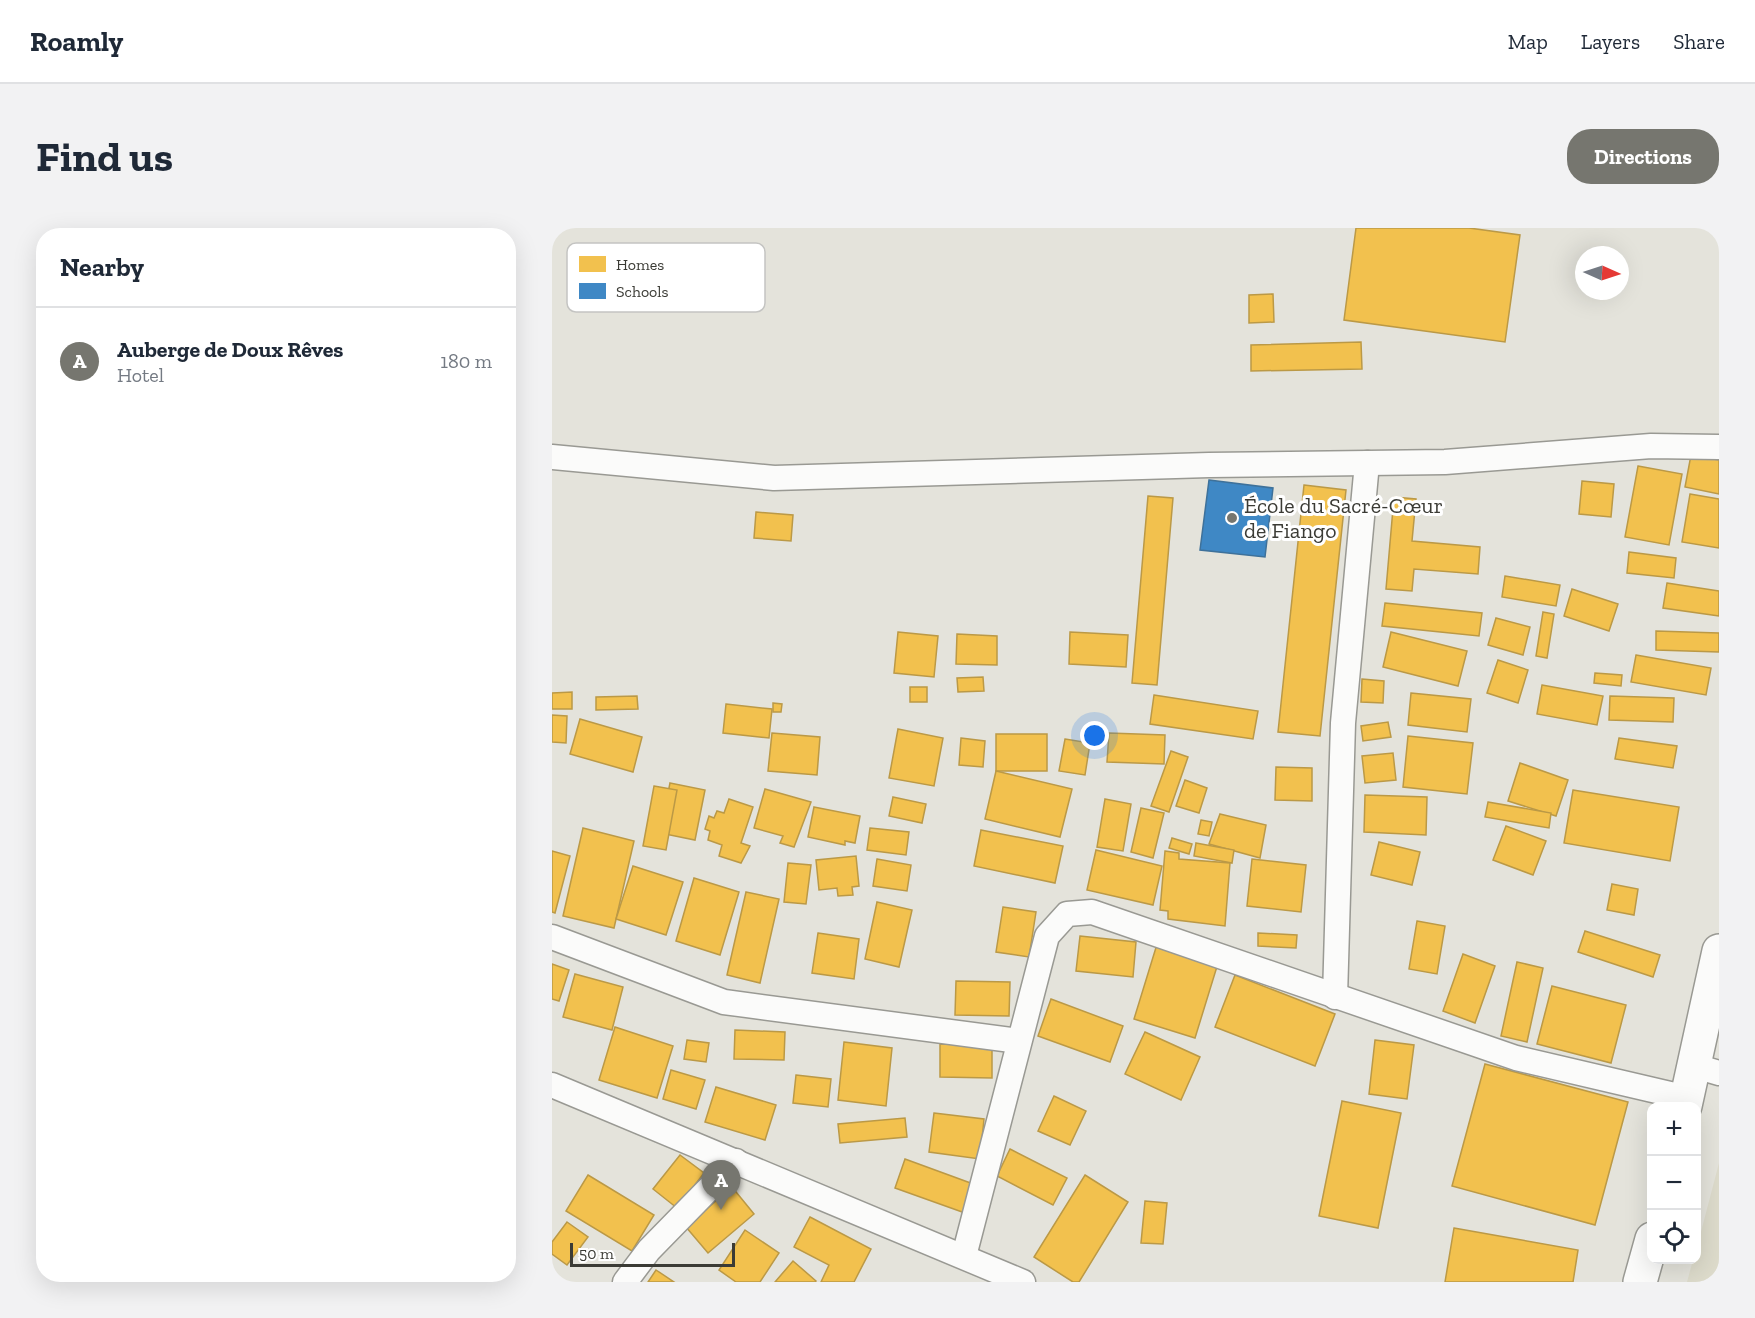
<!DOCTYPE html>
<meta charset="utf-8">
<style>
:root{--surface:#fff;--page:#f2f2f3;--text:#1f2937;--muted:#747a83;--line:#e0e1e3;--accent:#76766f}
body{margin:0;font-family:"Zilla Slab",serif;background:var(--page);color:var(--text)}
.controls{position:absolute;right:18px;bottom:18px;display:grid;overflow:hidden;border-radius:12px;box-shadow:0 6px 24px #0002}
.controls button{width:54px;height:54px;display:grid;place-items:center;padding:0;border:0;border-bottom:2px solid var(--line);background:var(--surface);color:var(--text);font:30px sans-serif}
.compass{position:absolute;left:1023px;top:18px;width:54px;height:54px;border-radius:50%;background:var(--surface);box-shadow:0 6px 24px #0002;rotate:93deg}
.scale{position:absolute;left:18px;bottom:15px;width:165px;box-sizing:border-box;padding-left:6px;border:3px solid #3b3b35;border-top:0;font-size:16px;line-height:21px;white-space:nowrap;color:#3b3b35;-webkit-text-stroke:4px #fff;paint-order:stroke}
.you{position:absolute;left:543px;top:508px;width:21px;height:21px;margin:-15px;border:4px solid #fff;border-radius:50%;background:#1a73e8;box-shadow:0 0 0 9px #1a73e833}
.badge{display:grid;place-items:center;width:39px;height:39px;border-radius:50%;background:var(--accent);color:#fff;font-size:20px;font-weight:700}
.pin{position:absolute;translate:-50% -50px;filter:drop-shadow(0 2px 3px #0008)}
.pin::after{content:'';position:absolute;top:32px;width:21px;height:18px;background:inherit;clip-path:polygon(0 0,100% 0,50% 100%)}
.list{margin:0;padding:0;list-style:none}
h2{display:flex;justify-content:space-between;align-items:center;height:78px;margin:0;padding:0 24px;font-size:26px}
h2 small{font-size:20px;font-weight:400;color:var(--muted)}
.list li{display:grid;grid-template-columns:39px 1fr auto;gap:18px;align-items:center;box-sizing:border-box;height:108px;padding:0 24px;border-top:2px solid var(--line)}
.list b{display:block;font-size:22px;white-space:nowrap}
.list p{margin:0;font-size:20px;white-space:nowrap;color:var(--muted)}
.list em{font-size:20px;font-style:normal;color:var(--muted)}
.icon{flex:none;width:33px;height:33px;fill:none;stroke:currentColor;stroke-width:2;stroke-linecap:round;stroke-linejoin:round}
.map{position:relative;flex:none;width:1167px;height:1054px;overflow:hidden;border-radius:24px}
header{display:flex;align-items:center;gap:36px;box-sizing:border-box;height:84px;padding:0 30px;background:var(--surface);border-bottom:2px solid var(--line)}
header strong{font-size:28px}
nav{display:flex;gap:33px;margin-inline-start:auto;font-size:21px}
.intro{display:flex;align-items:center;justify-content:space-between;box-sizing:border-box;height:144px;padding:0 36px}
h1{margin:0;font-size:42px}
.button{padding:15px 27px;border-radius:24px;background:var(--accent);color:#fff;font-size:21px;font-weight:700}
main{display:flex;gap:36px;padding:0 36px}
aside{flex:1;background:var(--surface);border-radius:24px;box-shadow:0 6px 24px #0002}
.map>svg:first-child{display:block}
</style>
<header>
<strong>Roamly</strong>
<nav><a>Map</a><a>Layers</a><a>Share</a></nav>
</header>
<div class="intro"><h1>Find us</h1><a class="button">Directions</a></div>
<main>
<aside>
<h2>Nearby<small></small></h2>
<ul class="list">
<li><span class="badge">A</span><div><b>Auberge de Doux Rêves</b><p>Hotel</p></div><em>180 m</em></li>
</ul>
</aside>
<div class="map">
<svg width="1167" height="1054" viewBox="0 0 1167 1054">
<rect width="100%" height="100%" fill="#e4e3db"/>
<path fill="#dddbcb" d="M1167,935V1054H1135L1141,1032H1144L1145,1019Z"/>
<g fill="#f2c14e" stroke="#bb9946" stroke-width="1.5">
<path d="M804,0H917L968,7L953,114L792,92Z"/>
<path d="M721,66L722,94L697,95V67Z"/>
<path d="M809,114L810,141L699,143V117Z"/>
<path d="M1139,227L1167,232V266L1133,259Z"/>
<path d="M1086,238L1130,246L1117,317L1073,309Z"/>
<path d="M1030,253L1062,256L1059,289L1027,286Z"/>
<path d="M752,257L794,262L768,508L726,504Z"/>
<path d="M1138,266L1167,271V320L1130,314Z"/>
<path d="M596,268L621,270L605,457L580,455Z"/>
<path d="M842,269L864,271L860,313L928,319L926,346L862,341L860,363L834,361Z"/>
<path d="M204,284L241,287L239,313L202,310Z"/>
<path d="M1077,324L1124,330L1122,350L1075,345Z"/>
<path d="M953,348L1008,357L1004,378L950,369Z"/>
<path d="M1115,355L1167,363V388L1111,380Z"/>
<path d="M1020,361L1066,376L1057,403L1012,388Z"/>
<path d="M833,375L930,385L927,408L830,398Z"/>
<path d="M991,384L1002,386L995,430L984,428Z"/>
<path d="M944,390L978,399L971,427L936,417Z"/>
<path d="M1104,403L1167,405V424L1104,422Z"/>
<path d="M346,404L386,408L382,449L342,445Z"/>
<path d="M518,404L576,407L574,439L517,436Z"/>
<path d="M839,404L915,423L906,458L831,439Z"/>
<path d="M405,406L445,408V437L404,436Z"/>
<path d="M1084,427L1159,440L1154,467L1079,454Z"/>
<path d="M946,432L976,442L966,475L935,465Z"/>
<path d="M1043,445L1070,447L1069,458L1042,455Z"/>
<path d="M431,449L432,463L406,464L405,450Z"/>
<path d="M810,451L832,453L831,475L809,474Z"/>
<path d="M990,457L1051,468L1045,497L985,486Z"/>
<rect x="358" y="459" width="17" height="15"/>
<path d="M20,464V481H0V465Z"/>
<path d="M859,465L919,471L915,504L856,497Z"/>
<path d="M602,467L706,483L701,511L598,496Z"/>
<path d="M85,468L86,481L44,482V469Z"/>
<path d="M1058,468L1122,470L1121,494L1057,492Z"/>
<path d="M221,475L230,476L229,484H221Z"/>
<path d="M174,476L220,481L217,510L171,505Z"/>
<path d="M0,487L15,488L14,515L0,514Z"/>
<path d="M28,491L90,509L81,544L18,526Z"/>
<path d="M836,494L839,509L811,513L809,498Z"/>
<path d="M346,501L391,510L382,558L337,550Z"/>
<path d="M220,505L268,509L265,547L216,543Z"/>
<path d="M557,505L613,507L612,536L555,534Z"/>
<rect x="444" y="506" width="51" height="37"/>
<path d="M856,508L921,515L915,566L851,559Z"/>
<path d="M409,510L433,513L431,539L407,537Z"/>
<path d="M1067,510L1125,518L1121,540L1063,531Z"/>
<path d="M513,511L538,515L533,547L507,543Z"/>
<path d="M619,523L636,529L617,584L599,578Z"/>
<path d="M841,525L844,552L813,555L810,528Z"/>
<path d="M968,535L1016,552L1004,588L956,573Z"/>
<path d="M724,539L760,540V573L723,572Z"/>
<path d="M444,543L520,561L508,609L433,591Z"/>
<path d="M633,552L655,560L647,585L624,578Z"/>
<path d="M118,555L153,562L143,612L108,605Z"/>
<path d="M102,558L125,562L114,622L91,618Z"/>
<path d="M213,561L259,574L242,619L228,615L231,608L202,600Z"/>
<path d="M1021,562L1127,579L1118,633L1012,615Z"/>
<path d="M813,567L875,569L874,607L812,604Z"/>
<path d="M341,569L374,576L370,595L337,588Z"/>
<path d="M177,571L201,579L189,615L198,618L189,635L167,628L170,617L156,612L158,603L153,601L157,588L162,590L165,583L172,585Z"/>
<path d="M553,571L579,576L571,623L545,619Z"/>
<path d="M936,574L999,585L997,600L933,589Z"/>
<path d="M262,579L308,588L303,615L293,613V617L256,609Z"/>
<path d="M589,580L612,585L601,630L579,624Z"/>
<path d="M668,586L714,597L708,630L657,616Z"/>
<path d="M649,592L660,594L657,608L646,606Z"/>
<path d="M954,598L994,613L981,647L941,632Z"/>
<path d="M31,600L82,613L62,700L11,688Z"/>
<path d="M318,600L357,604L354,627L315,622Z"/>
<path d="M429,602L511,618L503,655L422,638Z"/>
<path d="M620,610L640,616L637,626L617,620Z"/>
<path d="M827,614L868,624L860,657L819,647Z"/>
<path d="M644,615L682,622L680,635L642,628Z"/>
<path d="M544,622L610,638L601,677L535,662Z"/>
<path d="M0,623L18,628L3,685L0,684Z"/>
<path d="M613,623L627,625V631L678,635L673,698L616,691V683L608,682Z"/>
<path d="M304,628L307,658L300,659L301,667L286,668L285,660L267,662L264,632Z"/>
<path d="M325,631L359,637L355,663L321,658Z"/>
<path d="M700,631L754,637L749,684L695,678Z"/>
<path d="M236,635L259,637L254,676L232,674Z"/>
<path d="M81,638L131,654L114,707L64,691Z"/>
<path d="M142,650L187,664L168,727L124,713Z"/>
<path d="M1060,656L1086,661L1082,687L1055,682Z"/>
<path d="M194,664L227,671L208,755L175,747Z"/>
<path d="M325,674L360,682L347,739L313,731Z"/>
<path d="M451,679L484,684L477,729L444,724Z"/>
<path d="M865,693L893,698L885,746L857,741Z"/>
<path d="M1033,703L1108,727L1101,749L1026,724Z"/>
<path d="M266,705L307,711L302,751L260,745Z"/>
<path d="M706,705L745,707L744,720L706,718Z"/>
<path d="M528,708L584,714L581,749L524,743Z"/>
<path d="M606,713L667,732L643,810L582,791Z"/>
<path d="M911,726L943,738L923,795L891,783Z"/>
<path d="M965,734L991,740L975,814L949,808Z"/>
<path d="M0,736L17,742L7,773L0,771Z"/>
<path d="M23,746L71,759L60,802L11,789Z"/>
<path d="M683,747L783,786L763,838L663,799Z"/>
<path d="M404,753L458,754L457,788L403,787Z"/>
<path d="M1000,758L1074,777L1059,835L985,816Z"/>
<path d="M499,771L571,798L558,834L486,808Z"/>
<path d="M63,799L121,818L105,870L47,852Z"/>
<path d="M183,802L233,804L232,832L182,831Z"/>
<path d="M593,804L648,829L629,872L573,846Z"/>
<path d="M135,812L157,815L154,834L132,831Z"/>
<path d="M823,812L862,817L855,871L817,866Z"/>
<path d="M292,814L340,820L334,878L286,872Z"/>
<path d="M388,816L440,817V850L388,849Z"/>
<path d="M933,836L1076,874L1043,997L900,958Z"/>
<path d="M119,842L153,852L144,881L111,871Z"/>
<path d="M244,847L279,851L276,879L241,875Z"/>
<path d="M164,859L224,877L213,912L153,894Z"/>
<path d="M502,868L534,883L518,917L486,903Z"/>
<path d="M790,873L849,885L826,1000L767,988Z"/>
<path d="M382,885L432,891L428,931L377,924Z"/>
<path d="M353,890L355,909L288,915L286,896Z"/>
<path d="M458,921L515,950L501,977L445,948Z"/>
<path d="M128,927L152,945L125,980L101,961Z"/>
<path d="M353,931L424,957L413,985L343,960Z"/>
<path d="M36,947L102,987L80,1023L14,983Z"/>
<path d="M533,947L576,974L527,1054H521L482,1029Z"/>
<path d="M180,959L202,986L156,1025L134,999Z"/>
<path d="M593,973L615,975L611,1016L589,1015Z"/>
<path d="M258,989L319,1021L302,1054H269L277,1037L242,1019Z"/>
<path d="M15,994L36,1009L15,1037L0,1026V1014Z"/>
<path d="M902,1000L1026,1022L1021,1054H893Z"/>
<path d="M193,1002L227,1025L208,1054H184L167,1042Z"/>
<path d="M241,1033L264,1053L263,1054H223Z"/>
<path d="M104,1042L122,1054H96Z"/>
</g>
<path fill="#3f88c5" stroke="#3e719a" stroke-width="1.5" d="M657,252L721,260L713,329L648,322Z"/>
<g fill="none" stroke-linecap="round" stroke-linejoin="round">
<defs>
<g id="minor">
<path d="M0,229L222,250L657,237L893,234L1099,218L1167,219"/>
<path d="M0,709L172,774L467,813"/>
<path d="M783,769L791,495L815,235"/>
<path d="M1143,838L1167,845"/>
<path d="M0,857L471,1054"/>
<path d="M412,1028L495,708L515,686L540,684L964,830L1135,870"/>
<path d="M73,1054L97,1022L184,933"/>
</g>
<g id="highway">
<path d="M1133,878L1167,723"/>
<path d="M1088,1054L1100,1011"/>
</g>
</defs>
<use href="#minor" stroke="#999993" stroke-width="27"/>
<use href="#highway" stroke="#999993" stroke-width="36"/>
<use href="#minor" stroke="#fbfbfa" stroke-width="24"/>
<use href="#highway" stroke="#fbfbfa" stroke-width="33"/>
</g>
<circle fill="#76766f" stroke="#fff" stroke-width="2" cx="680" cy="290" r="6"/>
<g text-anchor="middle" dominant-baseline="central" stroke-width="6" stroke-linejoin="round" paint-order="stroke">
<g font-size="22" fill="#3b3b35" stroke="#fff" text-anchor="start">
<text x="692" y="277">École du Sacré-Cœur<tspan x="692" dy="25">de Fiango</tspan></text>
</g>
</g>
<rect x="15" y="15" width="198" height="69" rx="9" fill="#fff" stroke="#c4c4c2" stroke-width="1.5"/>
<rect x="27" y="28" width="27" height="16" fill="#f2c14e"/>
<rect x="27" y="55" width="27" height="16" fill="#3f88c5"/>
<g font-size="16" fill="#3b3b35">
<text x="64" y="42">Homes</text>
<text x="64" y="69">Schools</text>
</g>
</svg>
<div class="controls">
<button>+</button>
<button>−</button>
<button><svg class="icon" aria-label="locate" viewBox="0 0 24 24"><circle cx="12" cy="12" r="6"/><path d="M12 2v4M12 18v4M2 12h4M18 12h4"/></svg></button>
</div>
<svg class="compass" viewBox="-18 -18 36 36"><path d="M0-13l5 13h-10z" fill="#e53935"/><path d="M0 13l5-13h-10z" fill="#747a83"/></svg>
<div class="scale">50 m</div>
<div class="you"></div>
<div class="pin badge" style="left:169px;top:982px">A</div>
</div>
</main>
